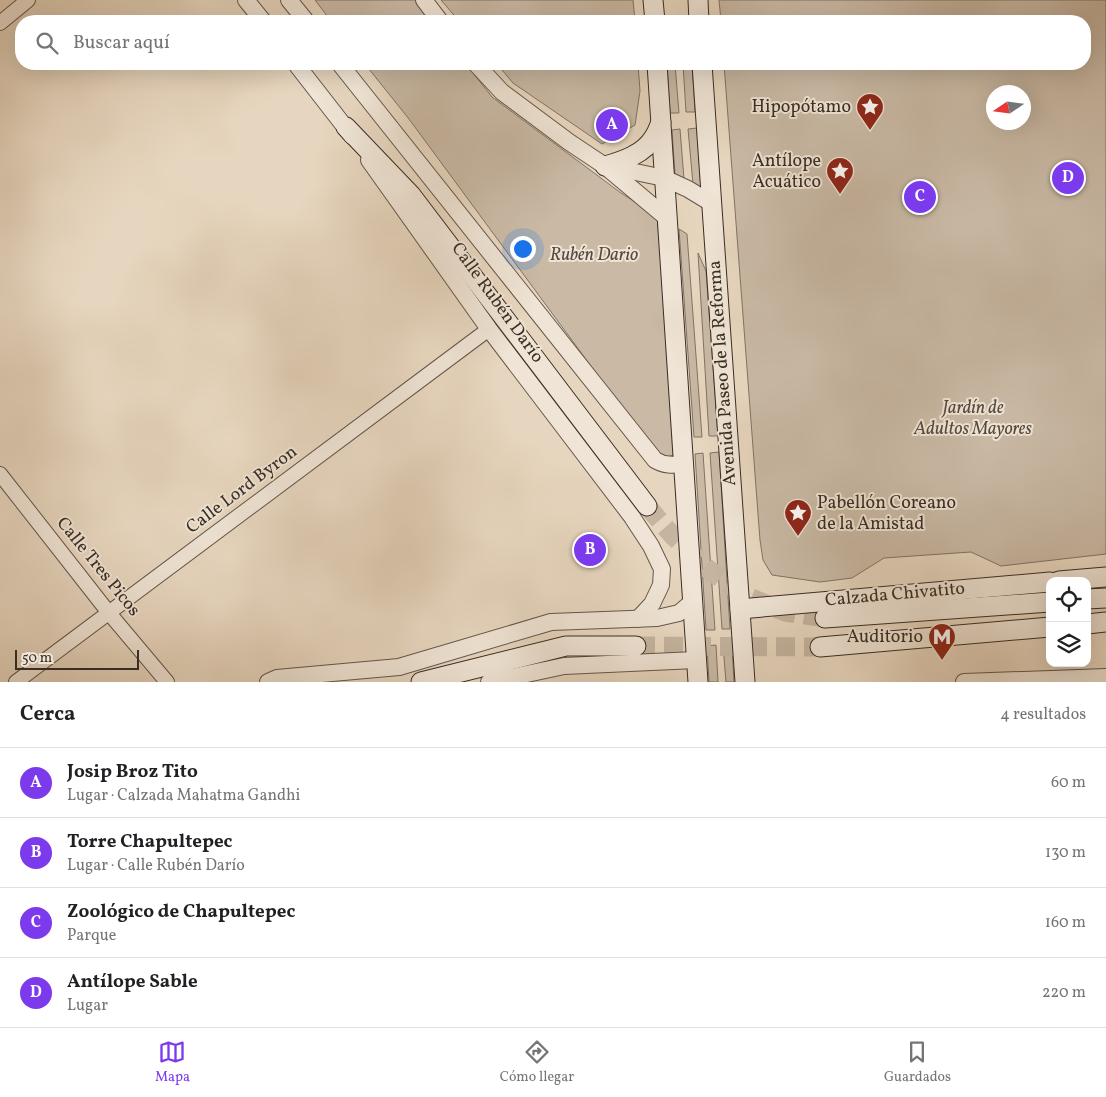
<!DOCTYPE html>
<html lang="es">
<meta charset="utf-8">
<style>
:root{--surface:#fff;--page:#f2f2f2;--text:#202124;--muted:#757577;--line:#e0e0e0;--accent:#7c3aed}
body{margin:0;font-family:Vollkorn,serif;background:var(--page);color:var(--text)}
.controls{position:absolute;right:15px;bottom:15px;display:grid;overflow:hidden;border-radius:10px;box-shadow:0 5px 20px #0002}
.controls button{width:45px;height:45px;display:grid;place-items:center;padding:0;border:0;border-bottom:1px solid var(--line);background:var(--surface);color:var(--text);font:25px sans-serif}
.compass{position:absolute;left:986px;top:85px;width:45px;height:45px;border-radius:50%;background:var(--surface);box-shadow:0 5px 20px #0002;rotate:257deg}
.scale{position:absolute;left:15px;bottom:12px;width:124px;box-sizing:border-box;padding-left:5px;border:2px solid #392d24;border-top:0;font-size:14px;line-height:18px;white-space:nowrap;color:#392d24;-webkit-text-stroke:4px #efe4d5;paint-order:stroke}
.you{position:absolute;left:522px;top:248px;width:18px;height:18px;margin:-12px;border:4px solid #fff;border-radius:50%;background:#1a73e8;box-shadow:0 0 0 8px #1a73e833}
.badge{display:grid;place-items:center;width:32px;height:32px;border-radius:50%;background:var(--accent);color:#fff;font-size:16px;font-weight:700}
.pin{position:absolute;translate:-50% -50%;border:2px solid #fff;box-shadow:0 1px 5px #0006}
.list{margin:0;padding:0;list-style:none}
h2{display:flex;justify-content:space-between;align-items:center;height:65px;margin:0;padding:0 20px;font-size:21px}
h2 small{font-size:16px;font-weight:400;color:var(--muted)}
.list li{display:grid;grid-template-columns:32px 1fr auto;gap:15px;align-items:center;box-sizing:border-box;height:70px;padding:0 20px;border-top:1px solid var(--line)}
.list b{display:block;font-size:19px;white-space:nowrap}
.list p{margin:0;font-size:16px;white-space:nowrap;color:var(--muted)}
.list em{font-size:16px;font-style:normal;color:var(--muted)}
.icon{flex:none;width:28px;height:28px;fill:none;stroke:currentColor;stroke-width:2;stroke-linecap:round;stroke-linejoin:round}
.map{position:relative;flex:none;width:1106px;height:682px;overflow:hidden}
.search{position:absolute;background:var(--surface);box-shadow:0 5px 20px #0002;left:15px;right:15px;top:15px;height:55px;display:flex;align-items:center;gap:12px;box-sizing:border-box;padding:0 18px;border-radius:20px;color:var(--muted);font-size:19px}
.sheet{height:345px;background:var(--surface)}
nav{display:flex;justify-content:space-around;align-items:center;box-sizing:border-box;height:70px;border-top:1px solid var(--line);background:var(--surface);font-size:14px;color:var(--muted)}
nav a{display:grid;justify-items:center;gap:2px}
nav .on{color:var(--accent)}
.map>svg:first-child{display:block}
</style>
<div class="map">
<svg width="1106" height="682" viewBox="0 0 1106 682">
<rect width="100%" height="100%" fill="#e7d6bf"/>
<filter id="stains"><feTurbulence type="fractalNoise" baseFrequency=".004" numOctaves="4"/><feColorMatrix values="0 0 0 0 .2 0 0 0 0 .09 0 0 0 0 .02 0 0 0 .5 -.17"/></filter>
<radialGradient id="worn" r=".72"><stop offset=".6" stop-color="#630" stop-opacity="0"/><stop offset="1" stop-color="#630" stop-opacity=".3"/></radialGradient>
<g fill="#c9b9a5" stroke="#817364" fill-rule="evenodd">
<path d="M315,0H416L432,21H331Z"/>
<path d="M441,0H633L635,21H459Z"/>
<path d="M719,0H1106V554L1001,566L971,552L884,558L852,578L820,582L772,575L763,560L760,540L724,64H1085V21H721ZM994,92H1024V122H994Z"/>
<path d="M365,64H466L492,97L621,193L657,216L679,453L665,458L652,449L409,119Z"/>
<path d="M497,64H638L640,91L635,125L602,144L513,83Z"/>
<path d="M667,64H675L679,113H670Z"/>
<path d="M683,64H692L695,112H686Z"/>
<path d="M697,128L701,190L693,184L688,129Z"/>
<path d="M680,129L684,179L675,174L672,130Z"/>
<path d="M679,229L687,234L702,437H694Z"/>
<path d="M698,253L706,271L718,436H709Z"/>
<path d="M719,452L730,629H722L710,453Z"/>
<path d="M703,453L715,630H706L695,454Z"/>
<path d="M732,644L734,682H726L723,645Z"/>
<path d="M716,645L718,682H709L707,646Z"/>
</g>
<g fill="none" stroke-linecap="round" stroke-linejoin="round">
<g stroke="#c4b4a0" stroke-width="19" stroke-dasharray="19 9" stroke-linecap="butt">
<path d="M647,506L673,536L708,569L742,594L785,612L825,618"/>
<path d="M636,646L820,647"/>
</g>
<defs>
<g id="minor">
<path d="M0,23L28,0"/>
<path d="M0,474L109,613L167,682"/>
<path d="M16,682L489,329"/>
</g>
<g id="tertiary">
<path d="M246,0L263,21"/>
<path d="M289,0L306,21"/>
<path d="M424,0L440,21"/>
<path d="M296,64L352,136"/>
<path d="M340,64L655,460C665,466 673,465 684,464"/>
<path d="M476,64L502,92L569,142L605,166L667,218"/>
<path d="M369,160L489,329L632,517L651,546L662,569L661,585L652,604L638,619"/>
<path d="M607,166L664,178L688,189L711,203"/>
<path d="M268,682L277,678L399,667L551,622L657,618L679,613L693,601"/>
<path d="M489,682L564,666L696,660"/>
<path d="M964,682L1106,677"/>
</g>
<g id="secondary">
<path d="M653,0L655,21"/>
<path d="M698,0L699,21"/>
<path d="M657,64L698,682"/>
<path d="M702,64L745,682"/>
<path d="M346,127L411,195L647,506"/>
<path d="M605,166C623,161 644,154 654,137C657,133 659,127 661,122"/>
<path d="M1059,581L1106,577"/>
<path d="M1087,599L1106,598"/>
<path d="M740,609L1050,582"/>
<path d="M825,618L1050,602"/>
<path d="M1087,624L1106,622"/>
<path d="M820,647L1050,627"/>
<path d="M421,682L566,646H636"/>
</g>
</defs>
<use href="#minor" stroke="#64574b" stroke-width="16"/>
<use href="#tertiary" stroke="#64574b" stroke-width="18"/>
<use href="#secondary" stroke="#392d24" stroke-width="21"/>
<use href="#minor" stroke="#efe4d5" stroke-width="14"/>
<use href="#tertiary" stroke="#efe4d5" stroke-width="16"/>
<use href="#secondary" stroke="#efe4d5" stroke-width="19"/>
</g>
<defs>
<symbol id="sight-pin" viewBox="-11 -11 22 30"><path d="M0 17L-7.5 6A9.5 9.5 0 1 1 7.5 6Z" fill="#8f2418" stroke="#efe4d5"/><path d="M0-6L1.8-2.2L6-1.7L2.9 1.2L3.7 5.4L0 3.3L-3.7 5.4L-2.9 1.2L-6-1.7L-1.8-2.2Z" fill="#fff"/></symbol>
<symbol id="metro-pin" viewBox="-11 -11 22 30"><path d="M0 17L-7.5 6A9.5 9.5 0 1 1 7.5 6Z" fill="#8f2418" stroke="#efe4d5"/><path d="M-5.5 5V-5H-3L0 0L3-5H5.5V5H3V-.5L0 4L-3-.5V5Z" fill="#fff"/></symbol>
</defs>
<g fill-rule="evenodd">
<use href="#sight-pin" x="854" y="91" width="32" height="43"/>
<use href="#sight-pin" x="824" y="155" width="32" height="43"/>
<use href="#sight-pin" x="782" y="497" width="32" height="43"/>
<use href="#metro-pin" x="926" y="621" width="32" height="43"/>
</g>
<g text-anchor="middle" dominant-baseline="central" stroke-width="4" stroke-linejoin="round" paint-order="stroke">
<g font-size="18" fill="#392d24" stroke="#efe4d5" text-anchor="end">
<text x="851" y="107">Hipopótamo</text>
<text x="821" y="161">Antílope<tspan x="821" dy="21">Acuático</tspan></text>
<text x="817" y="503" text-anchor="start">Pabellón Coreano<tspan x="817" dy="21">de la Amistad</tspan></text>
<text x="923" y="637">Auditorio</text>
</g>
<g font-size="18" font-style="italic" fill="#56493e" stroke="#efe4d5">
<text x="594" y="255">Rubén Dario</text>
<text x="973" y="408">Jardín de<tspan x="973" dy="21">Adultos Mayores</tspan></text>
</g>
<g font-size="18" fill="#392d24" stroke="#efe4d5">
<text transform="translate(497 303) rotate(54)">Calle Rubén Darío</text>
<text transform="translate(723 373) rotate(-94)">Avenida Paseo de la Reforma</text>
<text transform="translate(242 490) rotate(-37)">Calle Lord Byron</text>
<text transform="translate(98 567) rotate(51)">Calle Tres Picos</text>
<text transform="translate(895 595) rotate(-5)">Calzada Chivatito</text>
</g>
</g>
<rect width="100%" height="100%" filter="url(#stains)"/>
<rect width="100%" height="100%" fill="url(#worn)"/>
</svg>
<div class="controls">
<button><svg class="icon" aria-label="locate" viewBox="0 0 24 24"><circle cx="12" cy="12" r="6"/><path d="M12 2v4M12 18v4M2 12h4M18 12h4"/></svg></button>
<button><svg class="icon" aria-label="layers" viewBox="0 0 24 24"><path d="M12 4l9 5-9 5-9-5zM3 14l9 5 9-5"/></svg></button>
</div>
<svg class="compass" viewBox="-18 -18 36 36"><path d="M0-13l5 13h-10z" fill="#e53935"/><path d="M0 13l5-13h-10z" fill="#757577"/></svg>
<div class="scale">50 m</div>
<div class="you"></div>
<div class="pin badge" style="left:612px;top:125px">A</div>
<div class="pin badge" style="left:590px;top:550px">B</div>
<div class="pin badge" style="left:920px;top:197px">C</div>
<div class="pin badge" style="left:1068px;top:178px">D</div>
<div class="search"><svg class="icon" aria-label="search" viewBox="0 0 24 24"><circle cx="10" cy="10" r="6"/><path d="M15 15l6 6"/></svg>Buscar aquí</div>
</div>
<section class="sheet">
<h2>Cerca<small>4 resultados</small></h2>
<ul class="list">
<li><span class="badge">A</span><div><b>Josip Broz Tito</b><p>Lugar · Calzada Mahatma Gandhi</p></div><em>60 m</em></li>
<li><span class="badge">B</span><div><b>Torre Chapultepec</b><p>Lugar · Calle Rubén Darío</p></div><em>130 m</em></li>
<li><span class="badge">C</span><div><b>Zoológico de Chapultepec</b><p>Parque</p></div><em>160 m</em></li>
<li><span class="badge">D</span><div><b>Antílope Sable</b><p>Lugar</p></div><em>220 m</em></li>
</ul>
</section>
<nav>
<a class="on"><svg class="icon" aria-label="map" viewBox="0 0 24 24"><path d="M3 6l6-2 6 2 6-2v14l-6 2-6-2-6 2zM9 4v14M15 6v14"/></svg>Mapa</a>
<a><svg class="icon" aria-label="directions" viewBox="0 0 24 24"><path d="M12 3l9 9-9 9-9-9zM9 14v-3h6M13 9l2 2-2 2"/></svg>Cómo llegar</a>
<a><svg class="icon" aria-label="saved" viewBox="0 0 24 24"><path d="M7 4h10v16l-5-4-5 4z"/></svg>Guardados</a>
</nav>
